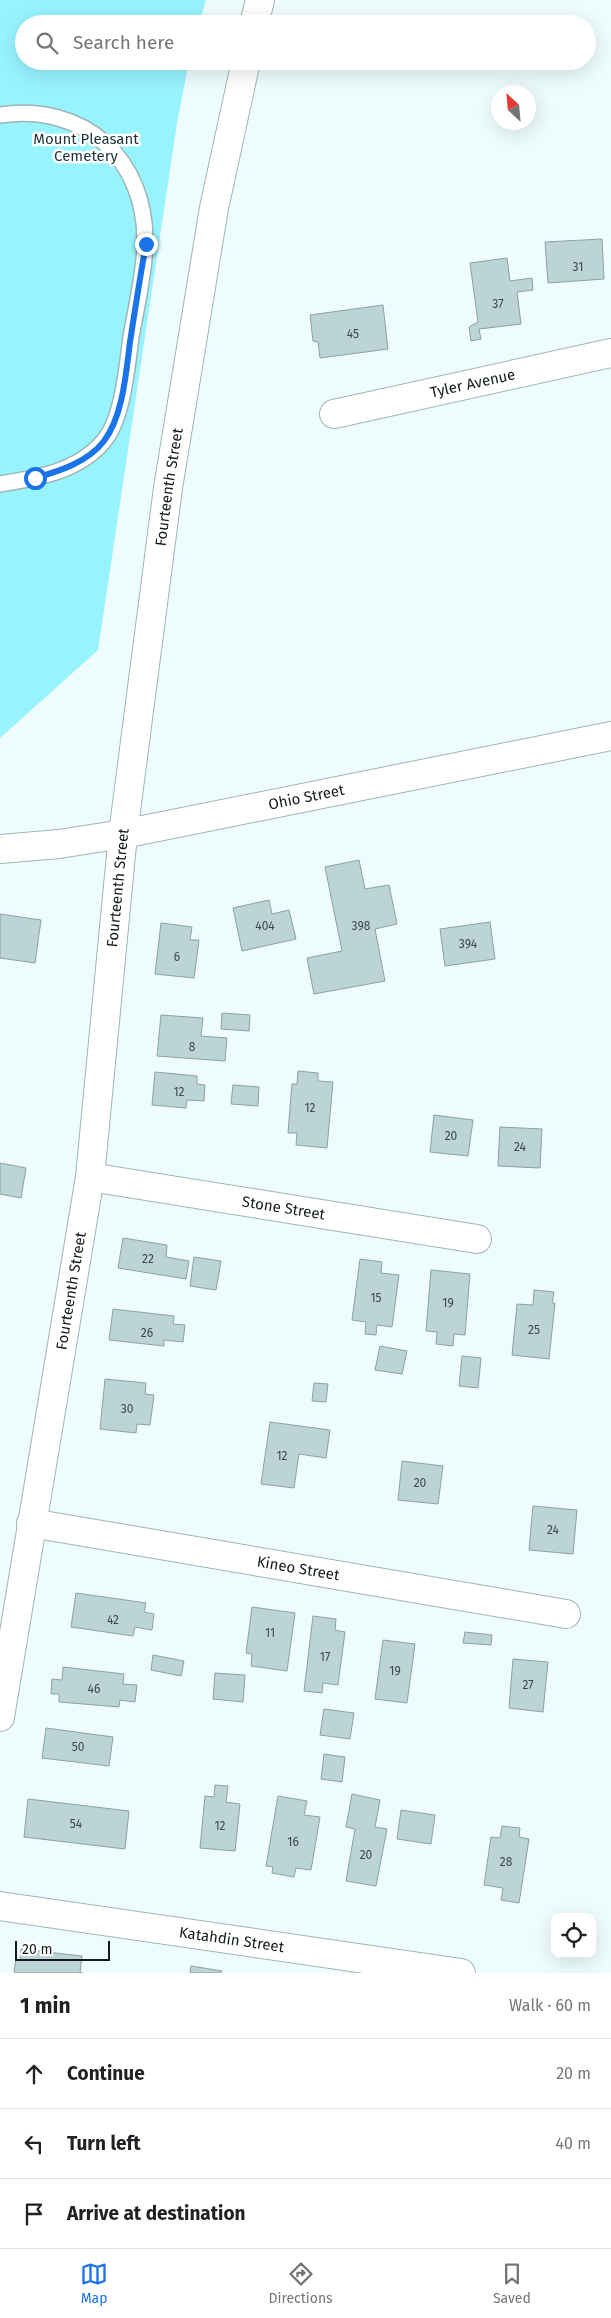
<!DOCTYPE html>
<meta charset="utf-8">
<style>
:root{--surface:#fff;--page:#f6f6f6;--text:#202124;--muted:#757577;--line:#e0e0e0;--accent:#1a73e8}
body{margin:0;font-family:"Fira Sans",sans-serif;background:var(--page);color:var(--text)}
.controls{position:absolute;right:15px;bottom:15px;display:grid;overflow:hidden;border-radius:10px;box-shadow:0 5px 20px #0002}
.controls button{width:45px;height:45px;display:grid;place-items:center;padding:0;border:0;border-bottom:1px solid var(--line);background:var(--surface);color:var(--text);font:25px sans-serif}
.compass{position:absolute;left:491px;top:85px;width:45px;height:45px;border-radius:50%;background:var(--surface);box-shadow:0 5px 20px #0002;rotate:334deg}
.scale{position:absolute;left:15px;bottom:12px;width:95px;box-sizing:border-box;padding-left:5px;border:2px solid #121a1b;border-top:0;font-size:14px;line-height:18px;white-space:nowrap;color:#121a1b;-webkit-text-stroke:4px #fff;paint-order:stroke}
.stop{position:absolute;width:15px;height:15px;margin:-11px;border:4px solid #1a73e8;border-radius:50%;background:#fff}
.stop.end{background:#1a73e8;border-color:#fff;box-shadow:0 1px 5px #0008}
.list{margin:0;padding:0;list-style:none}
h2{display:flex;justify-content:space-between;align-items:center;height:65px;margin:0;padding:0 20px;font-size:21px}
h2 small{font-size:16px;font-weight:400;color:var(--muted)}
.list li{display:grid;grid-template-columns:32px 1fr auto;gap:15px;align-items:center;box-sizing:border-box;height:70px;padding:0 20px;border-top:1px solid var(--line)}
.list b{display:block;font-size:19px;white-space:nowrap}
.list em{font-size:16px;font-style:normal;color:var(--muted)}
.icon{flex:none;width:28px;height:28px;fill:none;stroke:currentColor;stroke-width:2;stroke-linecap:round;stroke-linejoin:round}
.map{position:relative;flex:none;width:611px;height:1973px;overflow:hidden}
.search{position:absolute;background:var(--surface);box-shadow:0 5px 20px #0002;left:15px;right:15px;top:15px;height:55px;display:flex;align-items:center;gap:12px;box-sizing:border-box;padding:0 18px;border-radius:28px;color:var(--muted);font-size:19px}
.sheet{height:275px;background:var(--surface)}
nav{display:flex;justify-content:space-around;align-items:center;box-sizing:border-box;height:70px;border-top:1px solid var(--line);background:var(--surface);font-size:14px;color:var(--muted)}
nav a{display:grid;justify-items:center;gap:2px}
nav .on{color:var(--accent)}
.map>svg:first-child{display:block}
</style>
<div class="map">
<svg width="611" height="1973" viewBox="0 0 611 1973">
<rect width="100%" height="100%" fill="#eefcfe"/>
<path fill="#97f3fe" d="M0,0H206L199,24H24V61H189L177,123L98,650L0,738Z"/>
<g fill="#bdd4d7" stroke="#8ba1a4">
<path d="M602,239L604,279L548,283L545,242Z"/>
<path d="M507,258L510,281L532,278L533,290L517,292L521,324L479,329L481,339L471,341L469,327L478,322L470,263Z"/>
<path d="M383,305L388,349L320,358L318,342L313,341L310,315Z"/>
<path d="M359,860L365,889L389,885L397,924L375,929L385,981L314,994L307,958L342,951L325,867Z"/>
<path d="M269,900L272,914L289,910L296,939L242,951L233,908Z"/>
<path d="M0,914L41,920L35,963L0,958Z"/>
<path d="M490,922L495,959L445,966L440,929Z"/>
<path d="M161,923L192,927L190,940H199L194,978L155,974Z"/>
<path d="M222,1013L250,1015L249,1031L221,1029Z"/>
<path d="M161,1015L203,1018L201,1036L227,1038L225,1061L157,1056Z"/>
<path d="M298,1071L318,1073V1081L333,1082L327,1148L296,1145L297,1133H288L292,1084H297Z"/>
<path d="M155,1072L197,1076V1084L205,1085L204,1101L187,1100L186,1108L152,1105Z"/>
<path d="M233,1085L259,1087L258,1106L231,1104Z"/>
<path d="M434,1115L473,1120L468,1156L430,1152Z"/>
<path d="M500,1127L542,1129L540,1168L498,1166Z"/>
<path d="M0,1163L26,1168L21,1198L0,1194Z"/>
<path d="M123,1238L167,1245L166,1257L189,1261L186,1279L118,1268Z"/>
<path d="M194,1257L221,1261L216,1290L190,1286Z"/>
<path d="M360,1259L382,1262L381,1273L399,1275L392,1327L377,1325L376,1335L365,1334L366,1322L352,1320Z"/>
<path d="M431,1270L470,1274L465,1335L454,1334L453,1346L436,1344L437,1332L426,1331Z"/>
<path d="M534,1290L554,1292L552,1303H555L549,1359L512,1355L517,1304L533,1305Z"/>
<path d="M113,1309L174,1316L173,1324L185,1325L183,1342L164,1340V1346L109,1340Z"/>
<path d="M380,1346L407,1351L402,1374L375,1370Z"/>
<path d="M462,1356L481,1358L478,1388L459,1386Z"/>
<path d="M105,1379L146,1383L145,1394L154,1395L150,1425L137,1424L136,1433L100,1429Z"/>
<path d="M314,1383L328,1384L326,1402L312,1401Z"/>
<path d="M270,1422L330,1430L326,1458L299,1454L294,1488L261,1484Z"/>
<path d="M402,1461L443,1466L438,1504L398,1500Z"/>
<path d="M533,1506L577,1510L573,1554L529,1550Z"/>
<path d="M76,1593L146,1603L144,1612L154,1614L152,1630L135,1627L133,1636L71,1627Z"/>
<path d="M252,1607L295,1613L287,1671L251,1666L252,1654L246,1653Z"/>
<path d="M313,1616L336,1619L335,1630L345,1632L338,1685L323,1683L322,1693L304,1691Z"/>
<path d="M465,1632L492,1635L491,1645L463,1643Z"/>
<path d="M383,1640L415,1644L407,1703L375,1699Z"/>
<path d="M153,1655L184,1661L181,1676L151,1670Z"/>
<path d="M513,1659L548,1662L543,1712L509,1708Z"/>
<path d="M63,1667L124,1674L123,1684L137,1685L135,1702L120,1700L119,1707L59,1702V1694H51L52,1679L62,1680Z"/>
<path d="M215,1673L245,1675L243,1702L213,1699Z"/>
<path d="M324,1709L354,1713L350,1739L320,1735Z"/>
<path d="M46,1728L113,1737L109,1766L42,1758Z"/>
<path d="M324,1754L345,1757L342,1782L321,1779Z"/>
<path d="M215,1785L228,1786L226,1802L240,1804L235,1851L200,1848L205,1796L214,1797Z"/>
<path d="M352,1794L380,1800L375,1827L387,1829L376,1886L346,1881L355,1829L346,1827Z"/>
<path d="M278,1796L307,1801L304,1815L320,1817L311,1870L296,1868L294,1877L272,1873L273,1867L266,1866Z"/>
<path d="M28,1799L129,1811L125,1849L24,1837Z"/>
<path d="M401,1810L435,1815L431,1844L397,1839Z"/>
<path d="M502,1826L520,1828L519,1837L529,1839L519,1903L501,1900L503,1888L484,1885L491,1837L500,1838Z"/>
<path d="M21,1949L82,1956L80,1973H83H16L14,1972L16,1959L20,1960Z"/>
<path d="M191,1966L222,1971L221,1973H190Z"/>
</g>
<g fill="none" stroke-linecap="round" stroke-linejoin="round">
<defs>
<path id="lane" d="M0,115C84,103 146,158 145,243C145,270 136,309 131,337C127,366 123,420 103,442C77,472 37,478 0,484"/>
<g id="street">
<path id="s1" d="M334,414L611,353"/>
<path id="s2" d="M90,1177L477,1239"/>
<path id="s3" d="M31,1523L566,1614"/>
<path id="s4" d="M0,1906L461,1973"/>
</g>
<g id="secondary">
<path d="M254,24L260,0"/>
<path id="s5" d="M0,849L59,844L123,834L611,736"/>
<path id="s6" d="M0,1717L90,1177L123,834L168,488L214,208L246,61"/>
</g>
</defs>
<use href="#lane" stroke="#9eb5b7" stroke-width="18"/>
<use href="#street" stroke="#9eb5b7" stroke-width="30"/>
<use href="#secondary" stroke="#9eb5b7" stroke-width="30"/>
<use href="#lane" stroke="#fff" stroke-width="15"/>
<use href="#street" stroke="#fff" stroke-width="28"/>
<use href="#secondary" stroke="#fff" stroke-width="28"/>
</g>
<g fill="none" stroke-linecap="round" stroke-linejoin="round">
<path stroke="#1a73e8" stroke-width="6" d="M35,478C60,471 88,462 104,441C123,416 126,373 130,342C135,310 140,277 146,244"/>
</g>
<g text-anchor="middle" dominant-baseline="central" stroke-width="5" stroke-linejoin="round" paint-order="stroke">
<g font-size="12" fill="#3d484a">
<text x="578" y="267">31</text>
<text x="498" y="304">37</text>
<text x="353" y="334">45</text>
<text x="265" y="926">404</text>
<text x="361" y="926">398</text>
<text x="468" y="944">394</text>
<text x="177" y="957">6</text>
<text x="192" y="1047">8</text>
<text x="179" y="1092">12</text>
<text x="310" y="1108">12</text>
<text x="451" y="1136">20</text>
<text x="520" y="1147">24</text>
<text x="148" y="1259">22</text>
<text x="376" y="1298">15</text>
<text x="448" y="1303">19</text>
<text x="534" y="1330">25</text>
<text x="147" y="1333">26</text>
<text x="127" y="1409">30</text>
<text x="282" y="1456">12</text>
<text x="420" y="1483">20</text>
<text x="553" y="1530">24</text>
<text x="113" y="1620">42</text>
<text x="270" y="1633">11</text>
<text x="325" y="1657">17</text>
<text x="395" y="1671">19</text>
<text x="528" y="1685">27</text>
<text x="94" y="1689">46</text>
<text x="78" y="1747">50</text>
<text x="76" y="1824">54</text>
<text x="220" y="1826">12</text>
<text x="293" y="1842">16</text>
<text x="366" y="1855">20</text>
<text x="506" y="1862">28</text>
</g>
<g font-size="15" fill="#1e3538" stroke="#fff">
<text x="86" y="139">Mount Pleasant<tspan x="86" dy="17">Cemetery</tspan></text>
</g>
<g font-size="15" fill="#121a1b" stroke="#fff">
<text stroke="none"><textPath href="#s1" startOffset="142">Tyler Avenue</textPath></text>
<text stroke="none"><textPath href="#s6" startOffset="1242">Fourteenth Street</textPath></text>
<text stroke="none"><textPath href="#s5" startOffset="311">Ohio Street</textPath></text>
<text stroke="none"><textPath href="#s6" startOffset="838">Fourteenth Street</textPath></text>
<text stroke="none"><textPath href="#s2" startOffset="196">Stone Street</textPath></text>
<text stroke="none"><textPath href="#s6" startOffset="432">Fourteenth Street</textPath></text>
<text stroke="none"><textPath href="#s3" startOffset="271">Kineo Street</textPath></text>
<text stroke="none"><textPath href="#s4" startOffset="234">Katahdin Street</textPath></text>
</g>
</g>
</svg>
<div class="controls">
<button><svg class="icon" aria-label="locate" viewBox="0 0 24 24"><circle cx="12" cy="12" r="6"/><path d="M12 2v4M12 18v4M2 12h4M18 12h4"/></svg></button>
</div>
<svg class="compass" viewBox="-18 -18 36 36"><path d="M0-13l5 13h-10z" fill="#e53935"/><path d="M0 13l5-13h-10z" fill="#757577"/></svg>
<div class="scale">20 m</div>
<div class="stop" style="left:35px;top:478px"></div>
<div class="stop end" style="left:146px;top:244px"></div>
<div class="search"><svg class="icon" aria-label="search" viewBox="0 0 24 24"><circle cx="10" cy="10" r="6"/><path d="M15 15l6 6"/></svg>Search here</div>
</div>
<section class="sheet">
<h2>1 min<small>Walk · 60 m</small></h2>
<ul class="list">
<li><svg class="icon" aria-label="ahead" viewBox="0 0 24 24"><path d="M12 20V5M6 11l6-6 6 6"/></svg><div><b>Continue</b></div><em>20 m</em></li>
<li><svg class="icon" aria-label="left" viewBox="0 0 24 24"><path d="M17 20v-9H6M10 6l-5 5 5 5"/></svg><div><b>Turn left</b></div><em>40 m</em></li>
<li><svg class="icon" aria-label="arrive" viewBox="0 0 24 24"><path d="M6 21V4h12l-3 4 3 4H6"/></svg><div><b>Arrive at destination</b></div></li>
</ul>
</section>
<nav>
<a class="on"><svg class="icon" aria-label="map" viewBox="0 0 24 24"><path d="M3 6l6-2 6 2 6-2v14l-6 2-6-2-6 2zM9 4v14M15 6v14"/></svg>Map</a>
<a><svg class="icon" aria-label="directions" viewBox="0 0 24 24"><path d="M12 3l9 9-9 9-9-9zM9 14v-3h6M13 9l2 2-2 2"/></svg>Directions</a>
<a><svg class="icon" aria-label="saved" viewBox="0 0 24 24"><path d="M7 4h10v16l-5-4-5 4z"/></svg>Saved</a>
</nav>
